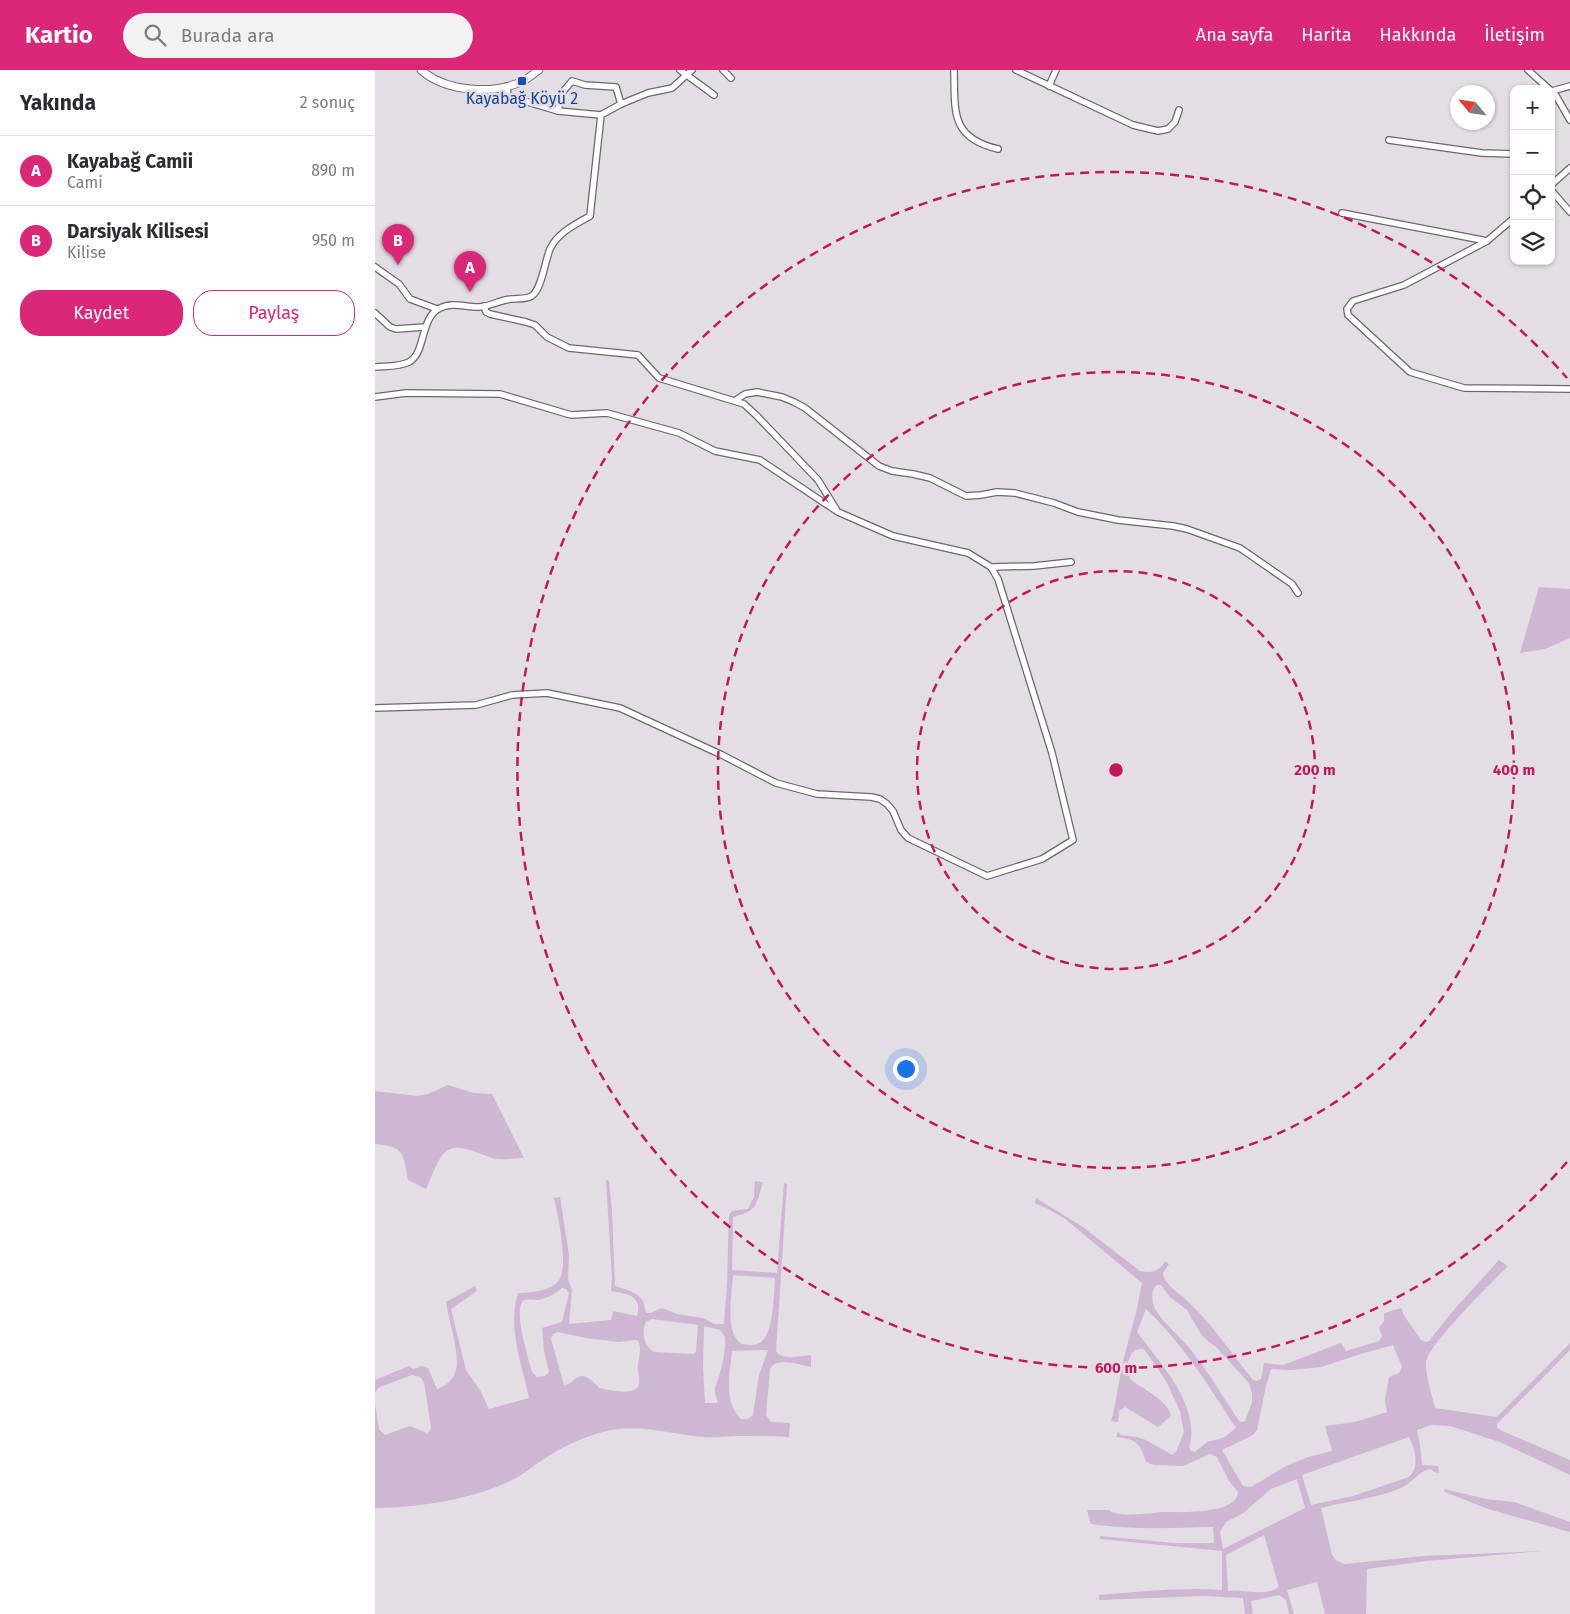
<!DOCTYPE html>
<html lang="tr">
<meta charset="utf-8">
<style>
:root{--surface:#fff;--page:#f2f2f3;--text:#2b2b33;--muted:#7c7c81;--line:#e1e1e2;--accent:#db2777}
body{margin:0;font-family:"Fira Sans",sans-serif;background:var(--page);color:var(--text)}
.controls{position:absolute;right:15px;top:15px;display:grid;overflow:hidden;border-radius:10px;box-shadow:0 1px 4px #0004}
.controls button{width:45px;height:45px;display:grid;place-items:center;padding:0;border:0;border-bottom:1px solid var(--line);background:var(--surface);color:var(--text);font:25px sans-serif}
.compass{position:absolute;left:1075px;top:15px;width:45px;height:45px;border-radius:50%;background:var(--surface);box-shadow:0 1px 4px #0004;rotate:299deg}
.you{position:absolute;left:530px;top:998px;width:18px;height:18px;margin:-12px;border:4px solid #fff;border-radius:50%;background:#1a73e8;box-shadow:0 0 0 8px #1a73e833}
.badge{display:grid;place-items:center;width:32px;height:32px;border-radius:50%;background:var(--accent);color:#fff;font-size:16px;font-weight:700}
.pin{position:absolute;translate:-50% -41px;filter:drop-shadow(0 1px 2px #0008)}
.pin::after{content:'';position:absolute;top:26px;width:18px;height:15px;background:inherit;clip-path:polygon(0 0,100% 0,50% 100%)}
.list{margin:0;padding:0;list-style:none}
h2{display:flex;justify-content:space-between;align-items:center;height:65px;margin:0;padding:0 20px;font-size:21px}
h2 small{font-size:16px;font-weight:400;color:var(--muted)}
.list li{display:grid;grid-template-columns:32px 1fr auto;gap:15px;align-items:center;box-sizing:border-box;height:70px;padding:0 20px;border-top:1px solid var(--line)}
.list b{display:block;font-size:19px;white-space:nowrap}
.list p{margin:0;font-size:16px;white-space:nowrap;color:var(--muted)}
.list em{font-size:16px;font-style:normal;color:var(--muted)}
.actions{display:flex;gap:10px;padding:15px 20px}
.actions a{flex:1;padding:11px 0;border:1px solid var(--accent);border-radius:20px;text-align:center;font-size:18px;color:var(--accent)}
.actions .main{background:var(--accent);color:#fff}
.icon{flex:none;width:28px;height:28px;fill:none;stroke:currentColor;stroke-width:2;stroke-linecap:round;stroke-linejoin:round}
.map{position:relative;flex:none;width:1195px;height:1544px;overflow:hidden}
header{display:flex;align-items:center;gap:30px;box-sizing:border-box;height:70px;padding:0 25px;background:var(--accent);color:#fff}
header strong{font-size:24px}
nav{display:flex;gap:28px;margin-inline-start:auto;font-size:18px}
.search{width:350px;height:45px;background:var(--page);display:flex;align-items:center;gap:12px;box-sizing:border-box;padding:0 18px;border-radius:28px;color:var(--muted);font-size:19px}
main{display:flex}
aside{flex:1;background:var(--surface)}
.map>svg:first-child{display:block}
</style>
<header>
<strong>Kartio</strong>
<div class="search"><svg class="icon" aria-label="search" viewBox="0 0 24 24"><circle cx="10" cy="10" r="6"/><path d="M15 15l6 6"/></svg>Burada ara</div>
<nav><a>Ana sayfa</a><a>Harita</a><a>Hakkında</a><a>İletişim</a></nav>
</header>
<main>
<aside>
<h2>Yakında<small>2 sonuç</small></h2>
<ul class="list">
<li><span class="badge">A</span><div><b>Kayabağ Camii</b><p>Cami</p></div><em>890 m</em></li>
<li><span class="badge">B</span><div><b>Darsiyak Kilisesi</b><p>Kilise</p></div><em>950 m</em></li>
</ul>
<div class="actions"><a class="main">Kaydet</a><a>Paylaş</a></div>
</aside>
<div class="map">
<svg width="1195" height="1544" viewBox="0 0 1195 1544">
<rect width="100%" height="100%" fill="#e3dde4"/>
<g fill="#cdb7d2" fill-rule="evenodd">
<path d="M1164,517L1195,519V568L1170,579L1145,583Z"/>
<path d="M73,1015L99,1023L117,1024L149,1088C140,1088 131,1090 122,1089C107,1087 83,1069 69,1083C63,1089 55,1110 51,1119L33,1110C28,1083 30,1077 0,1074V1021L42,1026L53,1024Z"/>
<path d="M231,1110L234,1111L237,1141L240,1216C249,1219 263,1222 268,1231C270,1236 269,1239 272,1243H276L287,1238L302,1244L328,1248L339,1254H349L352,1214L354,1145L357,1141L373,1139L379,1127L380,1111L388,1112C381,1135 383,1141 358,1147L357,1200L402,1203L409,1113L412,1114L401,1281C407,1291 426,1286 436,1285V1297C424,1295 402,1286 395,1299L391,1345L396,1352L415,1353L414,1367C396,1366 378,1366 361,1366C351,1366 340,1368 330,1367C298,1365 264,1353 232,1361C209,1366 185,1378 166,1391C158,1396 150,1403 141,1408C102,1429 43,1438 0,1438V1334L4,1359L10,1365L35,1356L52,1363L55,1361L56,1357L49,1312L45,1307L37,1305L5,1317L0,1322V1310L34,1296L38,1299L47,1296L53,1298L62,1319C89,1310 82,1285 78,1264C75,1253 73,1243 71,1232L100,1216L102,1221L76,1239L91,1300L105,1320L114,1339L154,1328C147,1293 132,1258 143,1223C156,1223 176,1221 184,1210C194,1197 183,1144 179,1128L185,1127L194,1185L193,1209L197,1220L194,1254L236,1250L238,1241L262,1246C268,1225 252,1224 236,1221L237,1208ZM358,1205L400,1208C399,1222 399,1263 386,1272C380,1276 374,1275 367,1274C349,1263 357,1224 358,1205ZM187,1218L191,1219L194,1223L187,1252L167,1258L169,1281L174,1302L170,1306L162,1307L157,1302C154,1290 136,1234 150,1230C154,1229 159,1230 162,1230C172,1229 179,1224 187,1218ZM277,1249L323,1255L321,1282L318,1284L279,1282C269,1277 266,1262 271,1252ZM329,1256L345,1260L350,1267C351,1278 348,1292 345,1303C341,1317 337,1317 343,1333H330L328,1296ZM183,1262L211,1268L244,1272L260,1270L263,1271C267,1278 264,1287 263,1294C262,1301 265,1308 264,1314C262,1327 233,1320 224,1318C220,1313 211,1303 203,1307C198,1310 197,1314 189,1315L176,1269L178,1264ZM393,1280L384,1305L378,1345L373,1349H366C348,1332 355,1303 357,1281Z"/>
<path d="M661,1128L708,1157L765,1201C776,1204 785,1201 790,1191L794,1194L788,1203C788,1213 803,1222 810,1229C836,1252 856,1283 878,1310L882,1311L886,1309L889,1293L908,1295L966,1273L971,1281L1004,1271L1007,1266L1004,1258L1009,1251V1243L1027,1238L1028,1244L1046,1270L1051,1272L1054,1271L1078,1241L1124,1190L1133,1196C1117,1212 1054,1274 1051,1292C1050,1304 1057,1325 1060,1338L1122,1347L1195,1273V1280L1122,1354V1357L1125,1360L1195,1390V1405L1125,1372L1075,1356L1056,1355L1042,1360L1045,1375L1047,1395L1063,1396L1064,1403L1059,1402L1055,1399C1044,1401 1037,1413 1026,1418C1000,1429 972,1431 946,1438L957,1485L961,1490L969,1494L1049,1486L1168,1481L1051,1491L992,1499L991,1544H950L942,1512L912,1520L919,1544H914L911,1530L904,1525L876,1531L878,1544H870L868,1528L828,1526L724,1530V1525C765,1522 805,1517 847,1520V1481L725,1469V1466L799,1473H839L838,1457C797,1458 757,1460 716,1454L712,1440H734C742,1448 777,1443 788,1442C804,1442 862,1445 863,1422L854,1411L842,1387L835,1384L808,1396L779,1395L771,1392C765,1373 761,1369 741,1367L743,1362L746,1365L762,1367L771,1370L797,1385L801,1382L809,1362L805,1341L791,1311L769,1279C752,1276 750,1300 756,1310C768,1319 793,1330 796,1346L783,1357L750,1337L744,1341L743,1352L736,1351L738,1345L748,1291L761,1243L767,1213L689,1148L675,1140L660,1133ZM782,1215H786L795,1227L812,1240L827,1266L842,1278L874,1313L877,1323V1333L870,1351L867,1352L864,1351C848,1327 834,1303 816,1280C807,1269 786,1250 780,1239C777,1232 775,1220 782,1215ZM771,1239C810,1276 832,1314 861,1358L848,1368L832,1372L820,1382L816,1381L814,1378C827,1337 785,1293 762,1262ZM1018,1275L1027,1297L1024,1303L1014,1307L1010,1330L1012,1342L980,1352L950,1356L957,1381L933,1387L911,1396L876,1417L868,1416L847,1380L878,1365L882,1360L891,1316L896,1299L916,1300L946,1297L989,1283ZM1034,1367C1040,1379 1045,1397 1034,1407L978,1426L936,1435L927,1405ZM922,1409L930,1438L848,1479L845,1462L851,1452L867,1444L896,1419ZM889,1465L903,1514V1517C891,1528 867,1518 853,1521L851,1485Z"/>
<path d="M1069,1419L1111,1429L1139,1432L1195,1452V1462L1113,1439L1070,1422Z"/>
</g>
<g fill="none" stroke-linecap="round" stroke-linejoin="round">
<defs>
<g id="minor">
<path d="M305,0L339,25"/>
<path d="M348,0L356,8"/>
<path d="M579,0C580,41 575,68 623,79"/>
<path d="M641,0L758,55L783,61L793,59L800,52L804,40"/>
<path d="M1153,0L1174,19"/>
<path d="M132,16L133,26L183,41L226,45"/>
<path d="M674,16L681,0"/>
<path d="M1176,21L1180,24L1195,50"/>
<path d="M1177,21L1195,16"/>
<path d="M183,41L186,24L197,11L210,15L241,17L246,34"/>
<path d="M1014,70L1107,83L1139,84"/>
<path d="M1176,115L1195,98"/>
<path d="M1176,120L1195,142"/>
<path d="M967,143L1112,171"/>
<path d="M1139,148L1112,171L1029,215L978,231L972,239L973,245L1035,302L1089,318L1195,319"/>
<path d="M0,197L24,214L35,229L62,239"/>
<path d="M109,236L111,242L115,244L151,252L160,255L172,267L194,278L263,285L284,308L369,334L381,345L443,410L461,439"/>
<path d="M0,243L15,257L21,259L50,257"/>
<path d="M0,297C10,296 24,297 34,292C51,283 45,247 65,238C77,232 90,237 103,237C114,237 125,230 136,229C142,228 153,230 158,225C167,217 170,191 175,179C182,163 201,154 215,146L226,45L246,34L273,23L297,18L317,0"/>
<path d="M0,327L31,323L125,324L196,345L232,343L304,363L340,381L385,390L463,442L518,466L593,483L616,497L623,509L677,683L698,770L667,789L612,806L533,768L526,760L518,741L512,734L505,729L496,727L442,724L401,713L347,685L245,638L172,623L137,625L101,635L0,638"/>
<path d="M361,330L370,324L382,322L407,327L419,332L430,338L504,396L517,401L538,404L555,408L591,426L606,425L622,422L640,423L679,433L703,442L743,450L798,456L812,459L865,478L917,514L923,523"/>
<path d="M616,497L659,496L696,492"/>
</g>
<path id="tertiary" d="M46,0C71,22 118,25 148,11C154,8 159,3 164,0"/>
</defs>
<use href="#minor" stroke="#6c676e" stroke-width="8"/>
<use href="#tertiary" stroke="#6c676e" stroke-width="9"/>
<use href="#minor" stroke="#fff" stroke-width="5.5"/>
<use href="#tertiary" stroke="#fff" stroke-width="7"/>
</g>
<g fill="none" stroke="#c2185b" stroke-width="2.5" stroke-dasharray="9 6">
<circle cx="741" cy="700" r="199"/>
<circle cx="741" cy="700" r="398"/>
<path d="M1192 1092A598 598 0 1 1 1192 308"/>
</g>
<rect fill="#1a4fb4" stroke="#e3dde4" stroke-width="2" x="142" y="6" width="10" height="10" rx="2.5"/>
<g text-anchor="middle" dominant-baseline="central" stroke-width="5" stroke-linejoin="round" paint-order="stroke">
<g font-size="16" fill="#164399" stroke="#e3dde4">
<text x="147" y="28">Kayabağ Köyü 2</text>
</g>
</g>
<circle cx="741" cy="700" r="8" fill="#c2185b" stroke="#e3dde4" stroke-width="2.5"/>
<g font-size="15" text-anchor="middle" font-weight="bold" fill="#c2185b" stroke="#e3dde4" stroke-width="5" stroke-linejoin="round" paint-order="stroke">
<text x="940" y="705">200 m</text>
<text x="1139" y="705">400 m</text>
<text x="741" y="1303">600 m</text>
</g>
</svg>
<div class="controls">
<button>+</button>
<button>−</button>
<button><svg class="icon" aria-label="locate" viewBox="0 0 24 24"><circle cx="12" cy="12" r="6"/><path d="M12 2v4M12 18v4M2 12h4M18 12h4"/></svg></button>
<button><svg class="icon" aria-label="layers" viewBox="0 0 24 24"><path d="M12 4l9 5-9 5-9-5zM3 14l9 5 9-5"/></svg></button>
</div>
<svg class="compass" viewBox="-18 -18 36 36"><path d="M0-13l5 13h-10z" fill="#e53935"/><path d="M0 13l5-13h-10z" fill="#7c7c81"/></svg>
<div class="you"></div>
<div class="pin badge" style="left:95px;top:222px">A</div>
<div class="pin badge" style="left:23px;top:195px">B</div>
</div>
</main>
